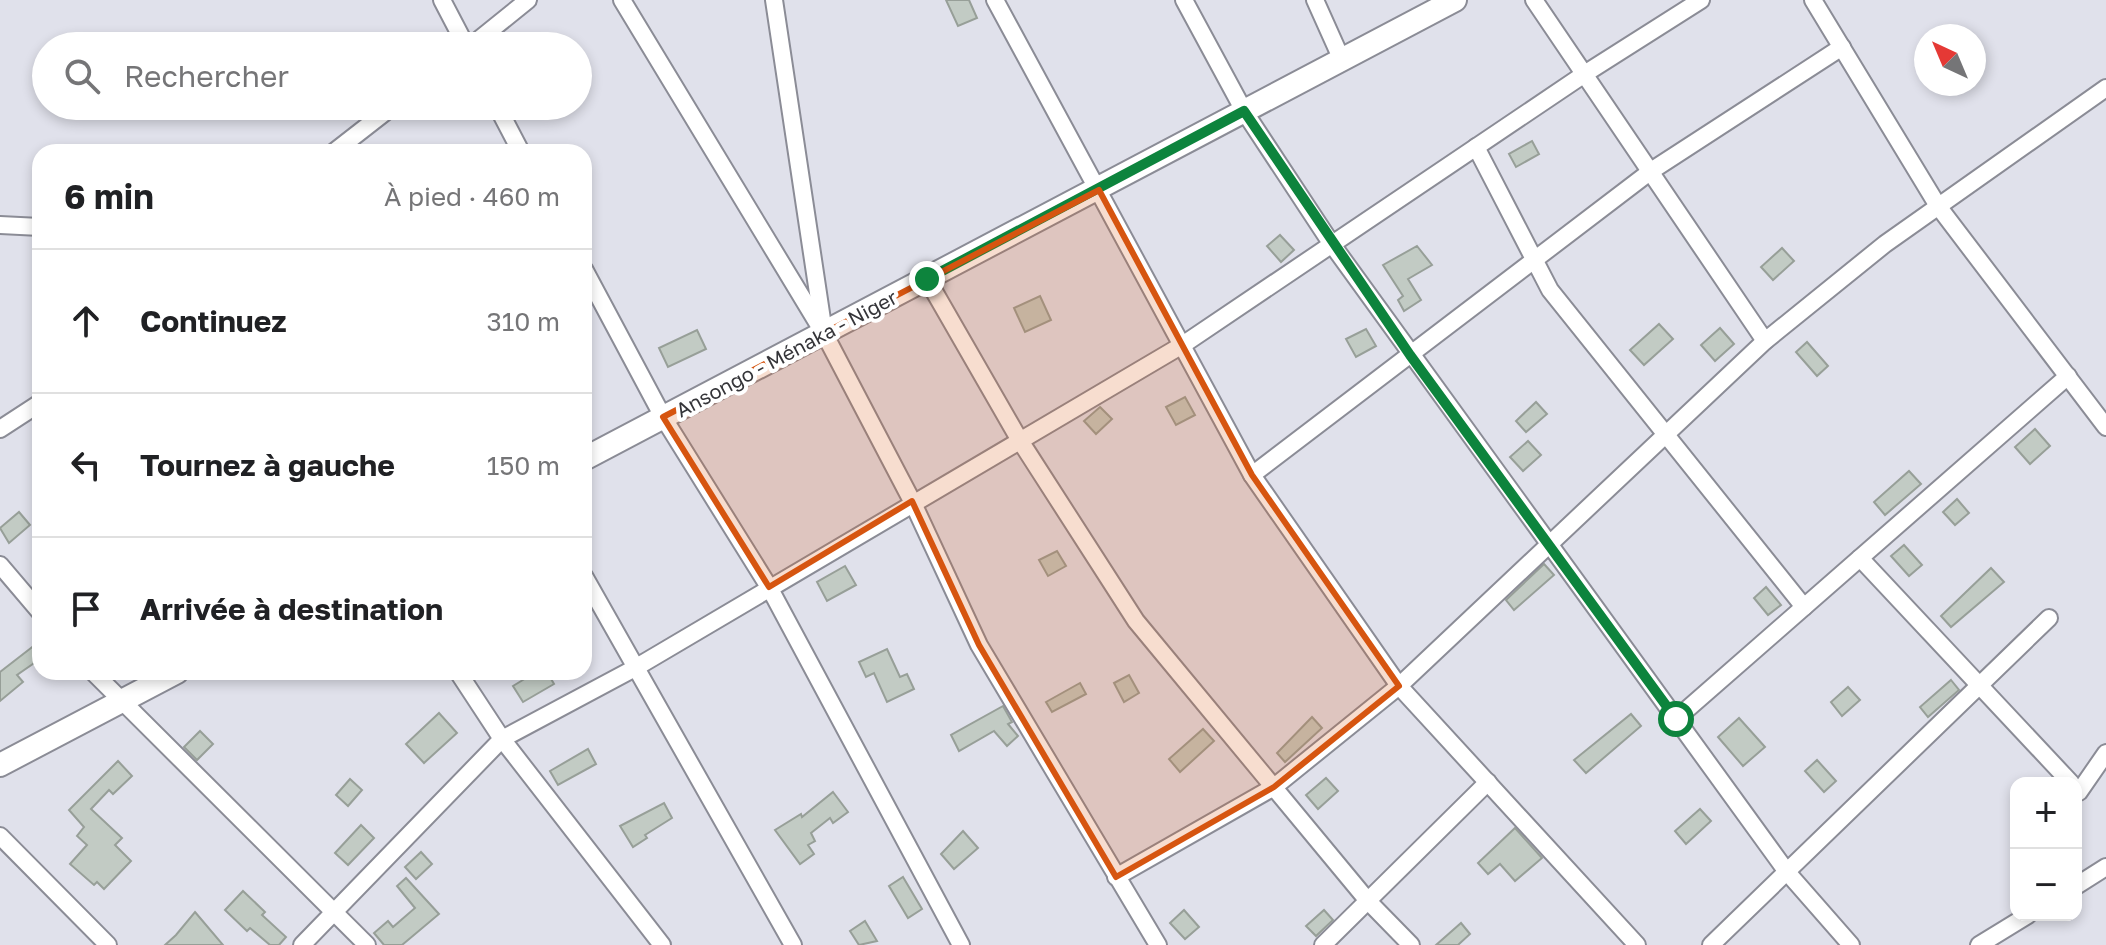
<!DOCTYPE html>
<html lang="fr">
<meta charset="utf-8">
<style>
:root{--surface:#fff;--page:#f6f6f6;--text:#202124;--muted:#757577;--line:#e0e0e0}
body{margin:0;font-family:"Golos Text",sans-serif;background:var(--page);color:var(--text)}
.controls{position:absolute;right:24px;bottom:24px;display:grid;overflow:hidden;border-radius:16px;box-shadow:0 4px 12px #0003}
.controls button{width:72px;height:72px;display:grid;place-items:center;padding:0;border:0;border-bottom:2px solid var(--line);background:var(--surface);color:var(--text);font:40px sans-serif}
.compass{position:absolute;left:1914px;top:24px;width:72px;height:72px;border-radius:50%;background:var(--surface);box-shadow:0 4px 12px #0003;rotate:316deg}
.stop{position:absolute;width:24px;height:24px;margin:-18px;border:6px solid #0d843d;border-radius:50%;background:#fff}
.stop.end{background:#0d843d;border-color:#fff;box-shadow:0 2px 8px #0008}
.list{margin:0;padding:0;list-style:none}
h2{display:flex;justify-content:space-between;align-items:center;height:104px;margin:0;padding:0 32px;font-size:34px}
h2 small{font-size:26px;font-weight:400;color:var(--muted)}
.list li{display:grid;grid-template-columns:52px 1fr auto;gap:24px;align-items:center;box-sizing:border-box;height:144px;padding:0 32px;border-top:2px solid var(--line)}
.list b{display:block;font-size:30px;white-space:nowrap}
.list em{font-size:26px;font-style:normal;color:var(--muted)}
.icon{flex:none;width:44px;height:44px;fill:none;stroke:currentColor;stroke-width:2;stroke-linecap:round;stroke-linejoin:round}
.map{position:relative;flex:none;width:2106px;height:945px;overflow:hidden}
.search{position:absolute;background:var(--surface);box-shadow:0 4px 12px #0003;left:32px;top:32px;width:560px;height:88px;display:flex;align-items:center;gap:20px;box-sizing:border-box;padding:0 28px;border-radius:44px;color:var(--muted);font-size:30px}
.panel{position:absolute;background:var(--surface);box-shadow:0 4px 12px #0003;left:32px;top:144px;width:560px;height:536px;border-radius:24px}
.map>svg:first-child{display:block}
</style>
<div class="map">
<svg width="2106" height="945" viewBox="0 0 2106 945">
<rect width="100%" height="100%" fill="#e0e1eb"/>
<g fill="#c2cbc4" stroke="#979f98" stroke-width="2">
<path d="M946,0H969L977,18L958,26Z"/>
<path d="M1532,141L1539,154L1516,167L1509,154Z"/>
<path d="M1280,235L1294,250L1281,262L1267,246Z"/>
<path d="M1417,246L1432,265L1408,279L1421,300L1404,311L1398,300L1403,296L1383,265Z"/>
<path d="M1782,248L1794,261L1773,280L1761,267Z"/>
<path d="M1040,296L1051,320L1025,332L1014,308Z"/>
<path d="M1659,324L1673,339L1644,365L1630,350Z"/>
<path d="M1720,328L1734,344L1715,361L1701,345Z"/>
<path d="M1366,329L1376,346L1356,357L1346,339Z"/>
<path d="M697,330L706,349L668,367L659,348Z"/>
<path d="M1807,342L1828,366L1817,376L1796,352Z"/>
<path d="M1185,397L1195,415L1176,425L1166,407Z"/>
<path d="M1536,402L1547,414L1526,432L1516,421Z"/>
<path d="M1100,407L1112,419L1096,434L1084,421Z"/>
<path d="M2035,429L2050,446L2030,464L2015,447Z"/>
<path d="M1528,441L1541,455L1523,471L1510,457Z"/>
<path d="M1909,471L1921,484L1885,515L1874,502Z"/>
<path d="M1957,499L1969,513L1955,525L1943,512Z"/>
<path d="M19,512L30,525L9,543L0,528Z"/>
<path d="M1904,545L1922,565L1909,576L1891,556Z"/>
<path d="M1057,551L1066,566L1048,576L1039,560Z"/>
<path d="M1544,564L1554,575L1514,610L1506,600Z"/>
<path d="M845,566L856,585L827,601L817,582Z"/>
<path d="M1991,568L2004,582L1951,627L1941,616Z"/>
<path d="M1766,587L1781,605L1768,615L1754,598Z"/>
<path d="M40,641V659L17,675L23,682L0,701V672Z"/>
<path d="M887,649L900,677L907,674L914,689L887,702L874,673L866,677L859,662Z"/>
<path d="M536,672H547L554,684L523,702L513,686Z"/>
<path d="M1129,675L1139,693L1124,702L1114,683Z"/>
<path d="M1951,680L1959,690L1928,717L1920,707Z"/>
<path d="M1080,683L1086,694L1052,712L1046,702Z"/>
<path d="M1848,687L1860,700L1842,716L1831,702Z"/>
<path d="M1003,706L1012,722L1008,724L1018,736L1007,746L994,731L959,751L951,735Z"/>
<path d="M439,713L457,733L424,763L406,744Z"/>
<path d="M1631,714L1641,726L1586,773L1574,760Z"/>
<path d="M1312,717L1322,728L1285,762L1277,753Z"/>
<path d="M1739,718L1765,747L1743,766L1718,737Z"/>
<path d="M1203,729L1214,741L1180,772L1169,759Z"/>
<path d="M200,731L213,744L197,760L184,747Z"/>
<path d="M588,749L596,764L558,785L550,771Z"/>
<path d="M1817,760L1836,781L1824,792L1805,771Z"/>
<path d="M118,761L132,776L113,794L109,790L91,809L122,838L115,845L131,861L104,889L97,882L94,885L70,864L87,845L77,836L84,827L69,810Z"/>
<path d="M1326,778L1338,791L1318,809L1306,795Z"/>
<path d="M350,779L362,790L348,806L336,795Z"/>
<path d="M833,792L848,812L833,823L830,818L811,833L815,841L808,845L814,854L800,864L775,830L801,814L802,817Z"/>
<path d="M664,803L672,818L645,835L647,838L633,847L620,826Z"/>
<path d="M1700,809L1711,821L1686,844L1675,831Z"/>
<path d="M361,825L374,838L348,865L335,853Z"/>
<path d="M1515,828L1542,858L1515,881L1500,864L1488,874L1478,863Z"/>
<path d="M963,831L978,848L954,869L941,854Z"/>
<path d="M421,852L432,864L416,879L405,867Z"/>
<path d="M903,877L922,909L908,918L889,886Z"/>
<path d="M406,878L439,914L402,945H384L374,933L388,921L393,927L415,908L397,886Z"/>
<path d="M243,891L265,912L262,915L286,937L279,945H270L250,928L247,931L225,910Z"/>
<path d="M1184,910L1199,927L1185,939L1170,923Z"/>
<path d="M1324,910L1333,920L1316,936L1306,926Z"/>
<path d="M195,912L223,945H165L176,935Z"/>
<path d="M865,921L877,941L859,945L850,931Z"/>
<path d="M1461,923L1470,934L1458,945H1436Z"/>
</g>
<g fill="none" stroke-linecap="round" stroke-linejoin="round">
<defs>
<g id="minor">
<path d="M442,0L466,46"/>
<path d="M622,0L820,327"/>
<path d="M774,0L824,333L912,501L979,645L1158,945"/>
<path d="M995,0L1252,475L1399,686L1637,945"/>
<path d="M1184,0L1244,111L1331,243L1787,872L1851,945"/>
<path d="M1315,0L1341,58"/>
<path d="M1534,0L1765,341"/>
<path d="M1813,0L1938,206L2106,427"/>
<path d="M471,46L528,0"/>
<path d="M497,106L521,152"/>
<path d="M1476,147L1550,290L1804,607"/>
<path d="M334,152L393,106"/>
<path d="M0,225L40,227"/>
<path d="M584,269L663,417L769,587L961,945"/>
<path d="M927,279L1019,439L1136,621L1368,901L1411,945"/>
<path d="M0,429L40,403"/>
<path d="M1252,475L1651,171L1842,47"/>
<path d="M1860,558L2071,783"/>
<path d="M0,565L40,612"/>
<path d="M584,576L793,945"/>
<path d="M93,672L367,945"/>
<path d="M458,672L502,739L662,945"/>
<path d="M1676,719L2068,376"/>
<path d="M2076,789L2079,792L2106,753"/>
<path d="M0,836L108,945"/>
<path d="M1116,877L1274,787L1399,686L1765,341L1885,244L2106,88"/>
<path d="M2076,886L2106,867"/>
<path d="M302,945L502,739L635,668L1184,344L1586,73L1701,0"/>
<path d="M1323,945L1488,782"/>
<path d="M1711,945L2049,618"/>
<path d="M1979,945L2028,915"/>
</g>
<g id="secondary">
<path d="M584,459L1455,0"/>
<path d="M0,765L177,672"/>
</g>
</defs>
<use href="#minor" stroke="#8b8c96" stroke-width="20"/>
<use href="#secondary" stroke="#8b8c96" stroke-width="26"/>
<use href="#minor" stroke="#fff" stroke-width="16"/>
<use href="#secondary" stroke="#fff" stroke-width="22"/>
</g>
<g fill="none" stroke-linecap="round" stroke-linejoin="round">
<path stroke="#0d843d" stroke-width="10" d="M927,279L1244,111L1410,355L1676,719"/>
</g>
<path fill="#d65510" fill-opacity="0.2" stroke="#d65510" stroke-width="6" stroke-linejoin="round" d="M1099,190L1252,475L1399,686L1274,787L1116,877L979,645L912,501L769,587L663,417Z"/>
<g text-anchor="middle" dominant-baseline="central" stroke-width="8" stroke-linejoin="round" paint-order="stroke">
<g font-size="20" fill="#353539" stroke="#fff">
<text transform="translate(786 353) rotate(-28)">Ansongo - Ménaka - Niger</text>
</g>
</g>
</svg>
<div class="controls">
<button>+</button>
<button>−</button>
</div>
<svg class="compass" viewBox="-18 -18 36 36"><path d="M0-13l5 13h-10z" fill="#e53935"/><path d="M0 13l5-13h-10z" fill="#757577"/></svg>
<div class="stop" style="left:1676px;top:719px"></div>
<div class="stop end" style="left:927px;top:279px"></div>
<div class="search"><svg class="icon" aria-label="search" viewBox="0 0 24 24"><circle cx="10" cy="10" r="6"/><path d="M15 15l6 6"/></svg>Rechercher</div>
<section class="panel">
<h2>6 min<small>À pied · 460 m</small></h2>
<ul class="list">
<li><svg class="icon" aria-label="ahead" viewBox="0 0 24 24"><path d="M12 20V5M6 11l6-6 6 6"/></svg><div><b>Continuez</b></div><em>310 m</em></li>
<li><svg class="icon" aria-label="left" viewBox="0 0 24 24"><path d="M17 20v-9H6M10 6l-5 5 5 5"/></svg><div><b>Tournez à gauche</b></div><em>150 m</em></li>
<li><svg class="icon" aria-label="arrive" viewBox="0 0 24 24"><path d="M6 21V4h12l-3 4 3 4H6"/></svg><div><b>Arrivée à destination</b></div></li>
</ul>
</section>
</div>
